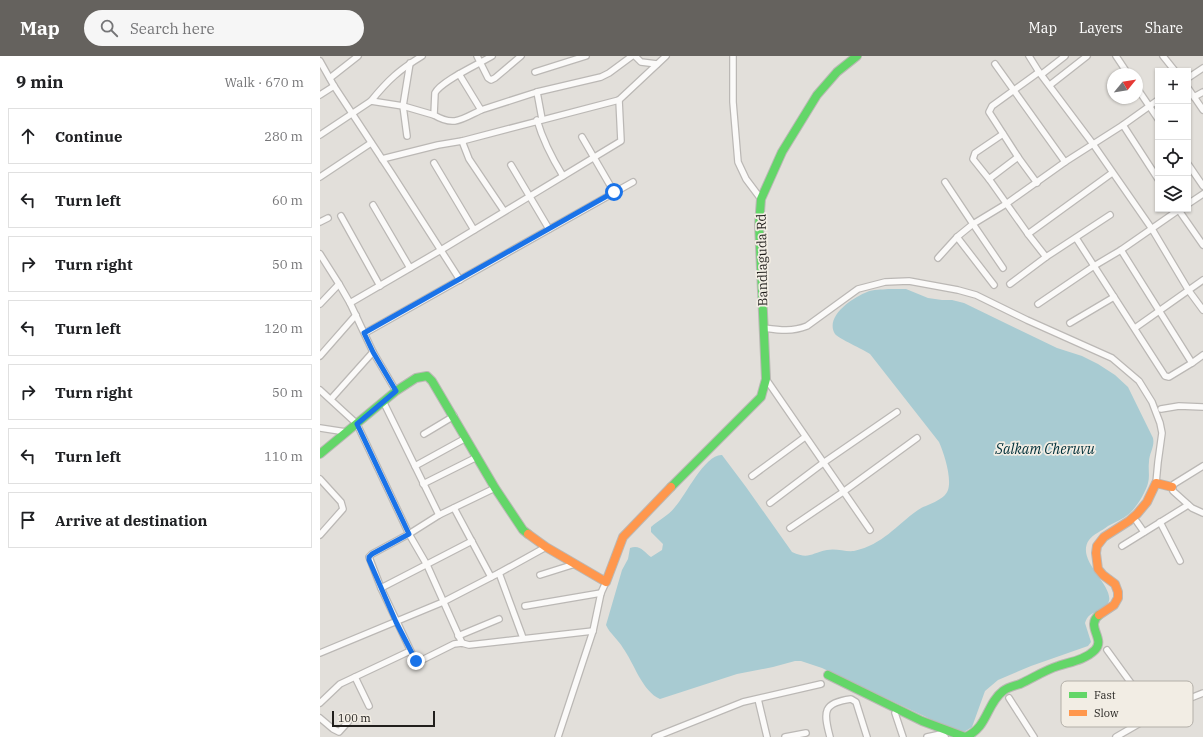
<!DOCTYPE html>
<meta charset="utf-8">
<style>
:root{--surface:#fff;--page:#f6f6f6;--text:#202124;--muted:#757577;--line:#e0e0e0;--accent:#65625e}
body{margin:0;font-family:"IBM Plex Serif",serif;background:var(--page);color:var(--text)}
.controls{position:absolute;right:12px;top:12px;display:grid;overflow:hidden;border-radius:0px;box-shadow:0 1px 3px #0004}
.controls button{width:36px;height:36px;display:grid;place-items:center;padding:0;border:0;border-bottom:1px solid var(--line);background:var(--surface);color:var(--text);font:20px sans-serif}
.compass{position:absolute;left:787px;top:12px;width:36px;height:36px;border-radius:50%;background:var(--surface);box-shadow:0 1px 3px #0004;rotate:60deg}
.scale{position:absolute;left:12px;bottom:10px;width:103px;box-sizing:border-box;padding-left:4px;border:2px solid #211f1c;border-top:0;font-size:11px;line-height:14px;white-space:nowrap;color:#211f1c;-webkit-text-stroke:3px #f2ede4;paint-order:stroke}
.stop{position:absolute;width:12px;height:12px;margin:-9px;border:3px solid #1a73e8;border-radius:50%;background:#fff}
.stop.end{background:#1a73e8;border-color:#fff;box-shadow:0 1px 4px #0008}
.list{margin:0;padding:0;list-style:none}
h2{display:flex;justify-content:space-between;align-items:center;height:52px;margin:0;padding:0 16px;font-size:17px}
h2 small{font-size:13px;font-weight:400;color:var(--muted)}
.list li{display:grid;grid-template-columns:26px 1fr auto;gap:12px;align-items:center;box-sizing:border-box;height:56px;margin:0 8px 8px;padding:0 8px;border:1px solid var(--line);border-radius:0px}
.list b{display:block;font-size:15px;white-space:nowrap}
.list em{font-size:13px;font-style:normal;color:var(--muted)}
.icon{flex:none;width:22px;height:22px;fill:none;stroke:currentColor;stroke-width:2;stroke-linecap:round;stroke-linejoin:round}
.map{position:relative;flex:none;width:883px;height:681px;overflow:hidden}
header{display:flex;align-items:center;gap:24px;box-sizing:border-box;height:56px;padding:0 20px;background:var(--accent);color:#fff}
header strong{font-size:19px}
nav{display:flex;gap:22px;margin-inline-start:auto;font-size:14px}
.search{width:280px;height:36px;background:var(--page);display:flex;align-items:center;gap:10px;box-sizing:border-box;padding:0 14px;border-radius:22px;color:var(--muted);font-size:15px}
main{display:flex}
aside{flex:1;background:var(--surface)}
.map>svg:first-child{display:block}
</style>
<header>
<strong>Map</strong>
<div class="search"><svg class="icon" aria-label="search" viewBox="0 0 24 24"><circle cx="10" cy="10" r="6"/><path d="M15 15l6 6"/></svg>Search here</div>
<nav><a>Map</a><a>Layers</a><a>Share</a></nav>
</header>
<main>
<aside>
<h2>9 min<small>Walk · 670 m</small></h2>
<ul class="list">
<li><svg class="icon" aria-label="ahead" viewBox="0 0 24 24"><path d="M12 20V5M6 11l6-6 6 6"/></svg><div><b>Continue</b></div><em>280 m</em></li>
<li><svg class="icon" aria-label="left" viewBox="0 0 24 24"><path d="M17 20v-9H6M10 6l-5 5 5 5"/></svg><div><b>Turn left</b></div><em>60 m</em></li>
<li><svg class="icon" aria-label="right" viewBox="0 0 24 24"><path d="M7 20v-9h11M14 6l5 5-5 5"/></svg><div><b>Turn right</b></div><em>50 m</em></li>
<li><svg class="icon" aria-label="left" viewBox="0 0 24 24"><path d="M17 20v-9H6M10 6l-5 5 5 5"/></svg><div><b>Turn left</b></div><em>120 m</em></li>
<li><svg class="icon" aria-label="right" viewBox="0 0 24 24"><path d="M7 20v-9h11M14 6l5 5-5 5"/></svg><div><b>Turn right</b></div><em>50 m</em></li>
<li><svg class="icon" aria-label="left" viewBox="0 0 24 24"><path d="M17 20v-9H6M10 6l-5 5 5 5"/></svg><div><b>Turn left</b></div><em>110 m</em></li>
<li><svg class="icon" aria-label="arrive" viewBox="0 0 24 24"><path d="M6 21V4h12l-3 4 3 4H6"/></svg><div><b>Arrive at destination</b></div></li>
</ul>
</aside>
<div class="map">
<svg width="883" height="681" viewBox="0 0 883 681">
<rect width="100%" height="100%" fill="#e2dfda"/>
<path fill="#a8cbd2" d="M568,233H586L608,242L622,244H632L644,247L737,292L762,300L778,308L795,319L808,331L833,382C835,391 829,397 829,406C828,413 830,420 828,427C826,436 816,452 809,458C803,463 795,466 788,470C782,475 773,478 769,484C755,504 793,528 789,545C786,553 776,555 770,559C767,561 766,564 765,567L771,586L768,590L711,610L678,624L665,635L652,671L644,676L640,677L502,612L481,605H475L453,611L417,618L340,643C322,635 314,607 303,592C298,583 290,578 286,569L302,514L308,503L310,492C320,488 324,496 331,501L342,494L343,488L331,476V471C339,464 349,459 355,451C366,439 385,398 402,399L426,431L472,496C489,504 491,497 507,494C516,492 525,496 534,495C564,488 575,470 598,454C607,448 624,445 628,434C632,422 624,397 619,386L550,298C543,293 519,283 515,278C504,260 534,241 547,236C553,233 562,234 568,233Z"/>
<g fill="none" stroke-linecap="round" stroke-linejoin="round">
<defs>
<g id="street">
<path d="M157,0L168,22L171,24L175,22L201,0"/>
<path d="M315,0L321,6L337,8"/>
<path d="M413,0V46L418,106L426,123L441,143"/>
<path d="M709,0L719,16L773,88L832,173L869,235L883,254"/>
<path d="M796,0L808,18"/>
<path d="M843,0L855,15"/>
<path d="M0,5L14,30L72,118L140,224"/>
<path d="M675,8L745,106"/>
<path d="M215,16L266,0"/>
<path d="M139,18L161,54L217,36"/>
<path d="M722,18L745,0"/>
<path d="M10,22L38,0"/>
<path d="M868,22L883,12"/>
<path d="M730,29L767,0"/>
<path d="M817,32L838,63"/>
<path d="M868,32L883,54"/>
<path d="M0,39L14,30"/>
<path d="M874,41L883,36"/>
<path d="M51,45C68,24 79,14 102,0"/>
<path d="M161,54C142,63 134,71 114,59L115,37C121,25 159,8 172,0"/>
<path d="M222,63L217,36L281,21L289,17L312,0"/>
<path d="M217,64C223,85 232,102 243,120"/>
<path d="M803,69L838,123"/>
<path d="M683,78L655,97L653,103L669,123L698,101"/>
<path d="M0,79L51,45L83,50L114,59"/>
<path d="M87,80L83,50L90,7"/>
<path d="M262,81L294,136"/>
<path d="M142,85L149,103L184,155"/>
<path d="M62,103L118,89L142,85L299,44L346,0"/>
<path d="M114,107L154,174"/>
<path d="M868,108L883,130"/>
<path d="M191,109L229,173"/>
<path d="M0,121L51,87"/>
<path d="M669,123L708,178L792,117"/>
<path d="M717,127L698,101L669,56L672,50L719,16"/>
<path d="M868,148L883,138"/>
<path d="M53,149L90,212"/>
<path d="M858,153L883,189"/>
<path d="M21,160L60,230"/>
<path d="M0,166L8,162"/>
<path d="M708,178L726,201"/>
<path d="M637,181L674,229"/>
<path d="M756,182L845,320L849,321L872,307L801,194"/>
<path d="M0,198L19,228L30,247"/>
<path d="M618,202L637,181L653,168L625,126"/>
<path d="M683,212L653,168L686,148L745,106L803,69L838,44"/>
<path d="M690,228L726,201L790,159"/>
<path d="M0,248L19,228"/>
<path d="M718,248L774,210L801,194L860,153"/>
<path d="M750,267L794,241"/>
<path d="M444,272C459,274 472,276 487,270L538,233L565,226L589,225L638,234L656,239L707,264L792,302L819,325L832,346L840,367L842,377L838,406L836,427"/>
<path d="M815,272L883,224"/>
<path d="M45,277L313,126"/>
<path d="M0,300L36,259"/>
<path d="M872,307L883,299"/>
<path d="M446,323L550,474"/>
<path d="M0,334L37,368L89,478L107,509L142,587"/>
<path d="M76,335L53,296L30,247L121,194L301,85L299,44"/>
<path d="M11,343L53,296"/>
<path d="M63,345L119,459"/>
<path d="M841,353L859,350L883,351"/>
<path d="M0,372L26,376"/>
<path d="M104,378L134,360"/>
<path d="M95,410L146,382"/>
<path d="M883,410L854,428L852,431L853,435L872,452L883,457"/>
<path d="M432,420L485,381"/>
<path d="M0,423L21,446L23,453L0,479"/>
<path d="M103,428L157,401"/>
<path d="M175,432L119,459L89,478L52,498L49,501L61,532L95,604L100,605L134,588L142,587L149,589L158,588L273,575"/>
<path d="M450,447L503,407L577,356"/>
<path d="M134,452L171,521"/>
<path d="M817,466L824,476"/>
<path d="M840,466L860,505"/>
<path d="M470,472L523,436L597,382"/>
<path d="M802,490L868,449"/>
<path d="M179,517L203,582"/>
<path d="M220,519L255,508"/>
<path d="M61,532L152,485"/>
<path d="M205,550L281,537"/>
<path d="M138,580L179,563"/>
<path d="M787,594L824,645L827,646L832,643"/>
<path d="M0,597L123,546L179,517L226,491"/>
<path d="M35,621L49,650"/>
<path d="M689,642L714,681"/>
<path d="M438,643L447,681"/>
<path d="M0,647L20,628L90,595"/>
<path d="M575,657L583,681"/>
<path d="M0,662L13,673L19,676L28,666"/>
<path d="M238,681L273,575L281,537L286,526"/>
<path d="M335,681L423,646L501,628"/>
<path d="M465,681L486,677"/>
<path d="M510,681C503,655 503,647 531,643L536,646L547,681"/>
<path d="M607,681L621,678L625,681"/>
<path d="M796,681L834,659L835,649L832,643L847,640L855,647H858L883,637"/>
</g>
<g id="fast">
<path d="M0,398L76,335L96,322L107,320L112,325L175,432L203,474L208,478"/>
<path d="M351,431L441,341L446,323L439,169L441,143L462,96L497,39L517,16L537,0"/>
<path d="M508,619L602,665L645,681C668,672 666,648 683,635C688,631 694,630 700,628C713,622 725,614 738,610C750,606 765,604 775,594C786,583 765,570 779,559"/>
</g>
<g id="slow">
<path d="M208,478L226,491L286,526L303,481L351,431"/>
<path d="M779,559L794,549L798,542V536L795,528L783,519L778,513L776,497L777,490L784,481L809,465L817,458L827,446L836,427L852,431"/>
</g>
</defs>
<use href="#street" stroke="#bbb8b5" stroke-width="8"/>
<use href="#fast" stroke="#bbb8b5" stroke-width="10"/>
<use href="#slow" stroke="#bbb8b5" stroke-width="10"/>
<use href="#street" stroke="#fbfaf9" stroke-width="5.5"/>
<use href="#fast" stroke="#63d668" stroke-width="8"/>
<use href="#slow" stroke="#ff974d" stroke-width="8"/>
</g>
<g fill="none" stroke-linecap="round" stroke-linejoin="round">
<path stroke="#1a73e8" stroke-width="5" d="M96,605L76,566L49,504V501L52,498L89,478L37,368L76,335L53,296L44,277L294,136"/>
</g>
<g text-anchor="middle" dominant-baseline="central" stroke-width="3.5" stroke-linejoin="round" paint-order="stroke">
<g font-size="13" fill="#211f1c" stroke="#f2ede4">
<text transform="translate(442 204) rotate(-91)">Bandlaguda Rd</text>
</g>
<g font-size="14" font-style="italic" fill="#00303a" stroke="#f2ede4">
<text x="725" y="393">Salkam Cheruvu</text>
</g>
</g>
<rect x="741" y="625" width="132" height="46" rx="6" fill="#f2ede4" stroke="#b3afa8" stroke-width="1"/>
<rect x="749" y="636" width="18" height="6" fill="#63d668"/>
<rect x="749" y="654" width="18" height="6" fill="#ff974d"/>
<g font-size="11" fill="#211f1c">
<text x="774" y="643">Fast</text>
<text x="774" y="661">Slow</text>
</g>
</svg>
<div class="controls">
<button>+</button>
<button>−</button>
<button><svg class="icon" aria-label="locate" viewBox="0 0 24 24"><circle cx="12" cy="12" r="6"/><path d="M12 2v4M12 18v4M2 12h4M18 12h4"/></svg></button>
<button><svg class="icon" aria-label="layers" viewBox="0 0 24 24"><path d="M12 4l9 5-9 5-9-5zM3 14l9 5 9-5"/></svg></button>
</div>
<svg class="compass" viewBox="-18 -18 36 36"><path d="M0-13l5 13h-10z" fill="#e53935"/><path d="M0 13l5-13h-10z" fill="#757577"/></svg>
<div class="scale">100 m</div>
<div class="stop" style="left:294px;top:136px"></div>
<div class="stop end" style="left:96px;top:605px"></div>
</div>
</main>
